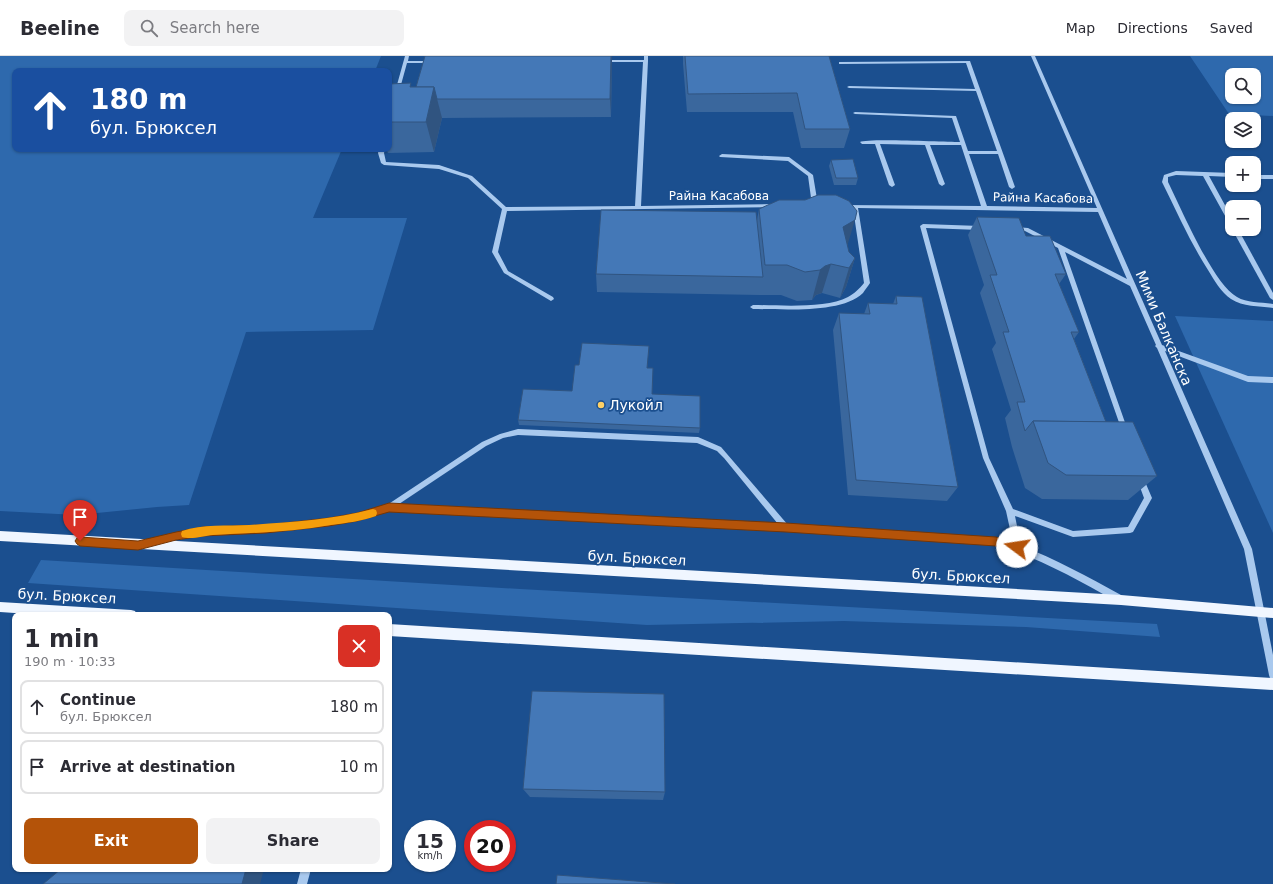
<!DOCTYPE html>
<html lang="en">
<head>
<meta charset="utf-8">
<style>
  body { margin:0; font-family:"DejaVu Sans",sans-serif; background:#f2f2f3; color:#2b2b33; height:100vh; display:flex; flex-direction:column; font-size:15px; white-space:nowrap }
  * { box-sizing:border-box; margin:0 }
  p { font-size:13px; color:#7c7c81 }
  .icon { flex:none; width:22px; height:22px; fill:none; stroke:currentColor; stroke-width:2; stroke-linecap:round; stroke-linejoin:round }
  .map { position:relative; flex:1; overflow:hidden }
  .details { position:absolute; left:12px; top:556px; width:380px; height:260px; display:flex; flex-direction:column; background:#fff; border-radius:8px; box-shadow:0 1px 3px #0004 }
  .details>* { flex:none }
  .hud { position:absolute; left:12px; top:12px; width:380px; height:84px; border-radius:8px; box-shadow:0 1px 3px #0004; background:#1a4fa0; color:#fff; overflow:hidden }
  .controls { position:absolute; left:1225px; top:12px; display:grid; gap:8px }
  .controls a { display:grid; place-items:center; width:36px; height:36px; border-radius:8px; background:#fff; box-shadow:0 1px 3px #0004; font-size:20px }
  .speed { position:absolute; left:404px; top:764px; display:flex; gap:8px; font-size:20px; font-weight:700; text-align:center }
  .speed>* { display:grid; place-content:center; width:52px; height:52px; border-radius:50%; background:#fff; box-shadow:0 1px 3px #0004; line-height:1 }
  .speed small { font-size:10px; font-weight:400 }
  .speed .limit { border:6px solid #d22; background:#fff; color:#111 }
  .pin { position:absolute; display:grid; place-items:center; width:34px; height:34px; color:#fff; margin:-41px -17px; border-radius:50% 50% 50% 0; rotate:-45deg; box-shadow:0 0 4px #0007 }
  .pin .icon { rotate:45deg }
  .me { position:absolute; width:44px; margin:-22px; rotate:284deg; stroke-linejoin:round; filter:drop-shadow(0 0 3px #0008) }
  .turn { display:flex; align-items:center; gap:14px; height:84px; padding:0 12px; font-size:18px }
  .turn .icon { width:52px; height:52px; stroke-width:2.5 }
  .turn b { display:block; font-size:28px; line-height:34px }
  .round { display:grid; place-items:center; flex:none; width:42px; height:42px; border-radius:8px; background:#f2f2f3 }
  .overview { display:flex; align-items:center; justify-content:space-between; height:68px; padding:0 12px }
  h1 { font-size:24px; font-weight:800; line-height:30px }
  .primary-button { display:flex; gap:8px; margin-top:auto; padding:8px 12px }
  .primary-button a { flex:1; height:46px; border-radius:8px; background:#b45309; color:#fff; font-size:16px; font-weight:800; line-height:46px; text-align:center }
  .primary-button a+a { background:#f2f2f3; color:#2b2b33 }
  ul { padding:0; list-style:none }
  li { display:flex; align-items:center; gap:12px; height:54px; margin:0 8px 6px; padding:0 4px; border:2px solid #e1e1e2; border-radius:8px }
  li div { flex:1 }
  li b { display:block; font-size:15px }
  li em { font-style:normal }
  header { display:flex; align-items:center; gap:24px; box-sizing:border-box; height:56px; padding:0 20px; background:#fff; border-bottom:1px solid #e1e1e2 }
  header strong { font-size:19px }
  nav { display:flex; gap:22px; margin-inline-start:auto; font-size:14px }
  .search { width:280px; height:36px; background:#f2f2f3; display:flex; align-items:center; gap:10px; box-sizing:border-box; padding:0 14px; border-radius:8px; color:#7c7c81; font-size:15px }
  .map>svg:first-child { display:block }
  .green { fill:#2e69ad; fill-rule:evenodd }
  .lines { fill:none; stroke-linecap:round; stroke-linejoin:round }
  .minor { fill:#a9c9ee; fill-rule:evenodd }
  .major { fill:#f0f6ff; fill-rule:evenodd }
  .wall { fill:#3a679d }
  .shaded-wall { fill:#305480 }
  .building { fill:#4478b7; stroke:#305480 }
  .route { fill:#b45309; stroke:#753606 }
  .slow { fill:#f59e0b }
  .poi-dot { fill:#ffd166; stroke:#1b4f8f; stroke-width:1.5 }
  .labels { text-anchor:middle; stroke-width:3.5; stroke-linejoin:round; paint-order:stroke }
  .far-street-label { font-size:12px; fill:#fff; stroke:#1b4f8f }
  .street-label { font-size:14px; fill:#fff; stroke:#1b4f8f }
  .poi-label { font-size:14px; fill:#fff; stroke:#1b4f8f; text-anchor:start }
</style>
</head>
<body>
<header>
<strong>Beeline</strong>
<div class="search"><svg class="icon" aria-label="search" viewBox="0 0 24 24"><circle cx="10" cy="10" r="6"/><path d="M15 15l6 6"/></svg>Search here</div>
<nav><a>Map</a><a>Directions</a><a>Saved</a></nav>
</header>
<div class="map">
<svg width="1273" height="828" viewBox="0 0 1273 828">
  <rect width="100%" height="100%" fill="#1b4f8f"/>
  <g class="green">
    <path d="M0,0H381L375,15H15V93H342L313,162H407L373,274L246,276L189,449L157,451L77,459L0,455Z"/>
    <path d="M1190,0H1273V60L1229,58ZM1232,19H1254V41H1232Z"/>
    <path d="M1175,260L1273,265V477Z"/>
    <path d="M41,504L520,533L1157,568L1160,581L1026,571L844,565L647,569L28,527Z"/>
  </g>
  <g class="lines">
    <g class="minor">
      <path d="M405,0H409L408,5H432L434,6L432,7H407L399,36L397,37L395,36Z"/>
      <path d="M644,0H648V5L641,150L773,148L776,150L775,151L507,155L498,196L508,215L553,241L554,243L551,245L504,217L492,196L502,153L468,122L439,113L384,109L381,107L378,97L379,93H385L384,97L386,106L439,109L472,120L506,151L635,150L643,6H604L602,5L604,4H644Z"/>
      <path d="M1031,0H1035L1162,289L1248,320L1273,321V327L1248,326L1165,295L1252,493L1273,599V623L1270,622L1269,619L1244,493L1157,292L1155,290L1156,289L1130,230L1065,196L1128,375L1127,377H1123L1122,375L1058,192L1025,175H1015L1012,173L1015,171L1028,172L1127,223L1098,156L858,152L870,227C868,230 865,234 863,237C842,258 781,253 753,253L750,251L753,249C779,249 825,253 848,241C855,237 859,233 864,227L853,152L841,151V149L981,150L961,89H930L945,128L942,130L939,128L925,89L880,88L895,129L892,131L889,129L875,88H862L860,86C867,82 945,86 960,86L952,62L855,58L853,57L855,56L956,60L968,95H997L976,35L849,32L847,31L849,30L975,33L966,7L841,8H839V6L970,5L1015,131L1012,133L1009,131L998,98H969L987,150L1097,152Z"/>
      <path d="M722,98L789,101L813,119L818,149L815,151L812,149L808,120L788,105L720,101L719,100Z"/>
      <path d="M1176,115L1232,117V121L1209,120L1232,162V169L1229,167L1203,120L1176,119L1168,121V126C1181,152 1213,228 1237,241C1247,247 1261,246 1273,248V252C1260,250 1243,251 1231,243C1221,236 1214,224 1208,214C1190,186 1177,156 1162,126L1164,119Z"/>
      <rect x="1254" y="119" width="19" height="4"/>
      <path d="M923,168L980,170L983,172L980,174L926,172L989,402L1013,453L1073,475L1128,471L1144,442L1137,423L1139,421L1141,420L1143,421L1152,442L1133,476L1130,477L1073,481L1015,460L1021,490C1056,503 1088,521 1121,539L1122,542L1121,545L1118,546L1115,545C1077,523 1039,502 996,489L786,475L389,454L357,464L329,469L266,476L203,479L152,489L149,488L148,486L149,484L152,483L203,473L266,470L329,463L357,458L387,449L482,386L500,378L518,373L698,381L721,391L788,469L996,483L1013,487L1006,455L983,402L920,170ZM518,379L697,387L717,395L724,402L778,468L399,448L486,390L503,382Z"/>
      <path d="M1232,173H1238L1273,237V244L1270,242Z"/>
      <path d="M301,813H311L307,828H297Z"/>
    </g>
    <g class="major">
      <path d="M0,475L1121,539L1273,552V562L1121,549L0,485Z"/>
      <path d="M0,546L131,554L135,555L137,559H44L0,556Z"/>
      <path d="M389,568L1273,622V634L389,580Z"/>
    </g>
  </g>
  <g class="wall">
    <path d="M425,0H612L611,61L442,62L434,96L388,97L386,93H389V30L416,31Z"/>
    <path d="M683,0H829L850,73L844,92H801L793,56H687L683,8Z"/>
    <path d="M831,104L858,122L856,129H834L829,110Z"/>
    <path d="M759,153L847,190L849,196L855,202L846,231L840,242L822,237L816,239L812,244L797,245L781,239H759L597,236L596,218L757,164Z"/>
    <path d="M977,161L1026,180L1066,218L1059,228L1079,276L1074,283L1106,366L1157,420L1128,444L1042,443L1025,432L1012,391L1005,362L1011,354L992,293L996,287L980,237L984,229L968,179Z"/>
    <path d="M896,240L958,431L947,445L848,439L833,274L839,257L864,258L868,247L893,248Z"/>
    <path d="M648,312L652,338L700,372L699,377L519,369L518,364L572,335Z"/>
    <path d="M523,733L665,736L663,744L530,741Z"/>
  </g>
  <g class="shaded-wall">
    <path d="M611,0H612V8L611,61L610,43Z"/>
    <path d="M434,31L442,62L434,96L426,66Z"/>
    <path d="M855,164L846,194L843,171Z"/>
    <path d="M855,202L846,231L840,242L849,212Z"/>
    <path d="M831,208L822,237L816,239L812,244L820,214L825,210Z"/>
    <path d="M246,813H264L260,828H242Z"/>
  </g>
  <g class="building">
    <path d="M425,0H611L610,43H437L434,31H416Z"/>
    <path d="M685,0H829L850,73H805L797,37L688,38Z"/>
    <path d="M411,27L410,31H434L426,66H389V28Z"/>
    <path d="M853,103L858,122H836L831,104Z"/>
    <path d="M818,139H836L849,145L857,155L855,164L843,171L849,196L855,202L849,212L831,208L825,210L820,214L805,216L787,209H765L759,153L779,144H805Z"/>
    <path d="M601,154L756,156L763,221L596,218Z"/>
    <path d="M977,161L1019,162L1026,180H1050L1066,218H1055L1079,276H1071L1106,366L1033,365L1025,375L1017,346H1025L1003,276H1009L990,219H997Z"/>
    <path d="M896,240L922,241L958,431L856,424L839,257L870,258L868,247L897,248Z"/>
    <path d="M582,287L649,290L647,312H653L652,338L700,340V372L518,364L523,333L572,335L575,309H579Z"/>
    <path d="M1033,365L1133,366L1157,420L1066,419L1048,407Z"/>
    <path d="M532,635L664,638L665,736L523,733Z"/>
    <path d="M61,813H246L242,828H43Z"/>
    <path d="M557,819L675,828H556Z"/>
  </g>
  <path class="route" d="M389,447L786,467L996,481L1021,488L1022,491L1021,494L1017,495L996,490L786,476L389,456L357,465L329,470L266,477L203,480L176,484L138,494L80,490L77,488L75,485L77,482L80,481L138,485L176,476L203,471L266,469L329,462L357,457Z"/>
  <path class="slow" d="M373,453L376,454L377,457L376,460C362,465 347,467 331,469C292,476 252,477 213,479C204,480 191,484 182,481L181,478L182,475C202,468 228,470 249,469C291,466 332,464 373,453Z"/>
  <circle class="poi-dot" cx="601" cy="349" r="4"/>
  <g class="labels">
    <g class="far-street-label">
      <text x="719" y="144">Райна Касабова</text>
      <text transform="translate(1043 142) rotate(1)" y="4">Райна Касабова</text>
    </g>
    <g class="street-label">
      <text transform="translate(1164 272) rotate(67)" y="5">Мими Балканска</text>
      <text transform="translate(637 502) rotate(3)" y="5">бул. Брюксел</text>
      <text transform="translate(961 520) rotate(3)" y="5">бул. Брюксел</text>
      <text transform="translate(67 540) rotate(3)" y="5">бул. Брюксел</text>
    </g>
    <g class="poi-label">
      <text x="609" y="354">Лукойл</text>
    </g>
  </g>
</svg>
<div class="controls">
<a><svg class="icon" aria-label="search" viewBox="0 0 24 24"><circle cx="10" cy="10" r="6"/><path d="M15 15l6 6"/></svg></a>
<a><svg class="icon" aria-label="layers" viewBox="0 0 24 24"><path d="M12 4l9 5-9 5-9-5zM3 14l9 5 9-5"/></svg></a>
<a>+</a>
<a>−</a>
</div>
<div class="speed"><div>15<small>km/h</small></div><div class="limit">20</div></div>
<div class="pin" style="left:80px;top:485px;background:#d93025"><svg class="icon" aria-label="arrive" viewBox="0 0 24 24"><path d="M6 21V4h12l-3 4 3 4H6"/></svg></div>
<svg class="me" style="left:1017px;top:491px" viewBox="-20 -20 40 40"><circle r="19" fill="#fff"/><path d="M0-13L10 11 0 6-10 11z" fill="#b45309"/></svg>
<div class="hud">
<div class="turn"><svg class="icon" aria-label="ahead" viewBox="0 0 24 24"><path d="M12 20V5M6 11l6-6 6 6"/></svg><div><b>180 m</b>бул. Брюксел</div></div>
</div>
<section class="details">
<div class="overview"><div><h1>1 min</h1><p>190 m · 10:33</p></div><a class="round" style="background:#d93025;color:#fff"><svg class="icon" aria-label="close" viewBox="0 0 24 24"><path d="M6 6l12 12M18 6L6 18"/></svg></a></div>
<ul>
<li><svg class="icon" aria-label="ahead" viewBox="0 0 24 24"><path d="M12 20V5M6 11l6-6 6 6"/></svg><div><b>Continue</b><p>бул. Брюксел</p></div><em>180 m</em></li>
<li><svg class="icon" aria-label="arrive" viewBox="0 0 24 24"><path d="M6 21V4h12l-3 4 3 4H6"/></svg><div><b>Arrive at destination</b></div><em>10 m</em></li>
</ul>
<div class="primary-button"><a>Exit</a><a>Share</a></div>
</section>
</div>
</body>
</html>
